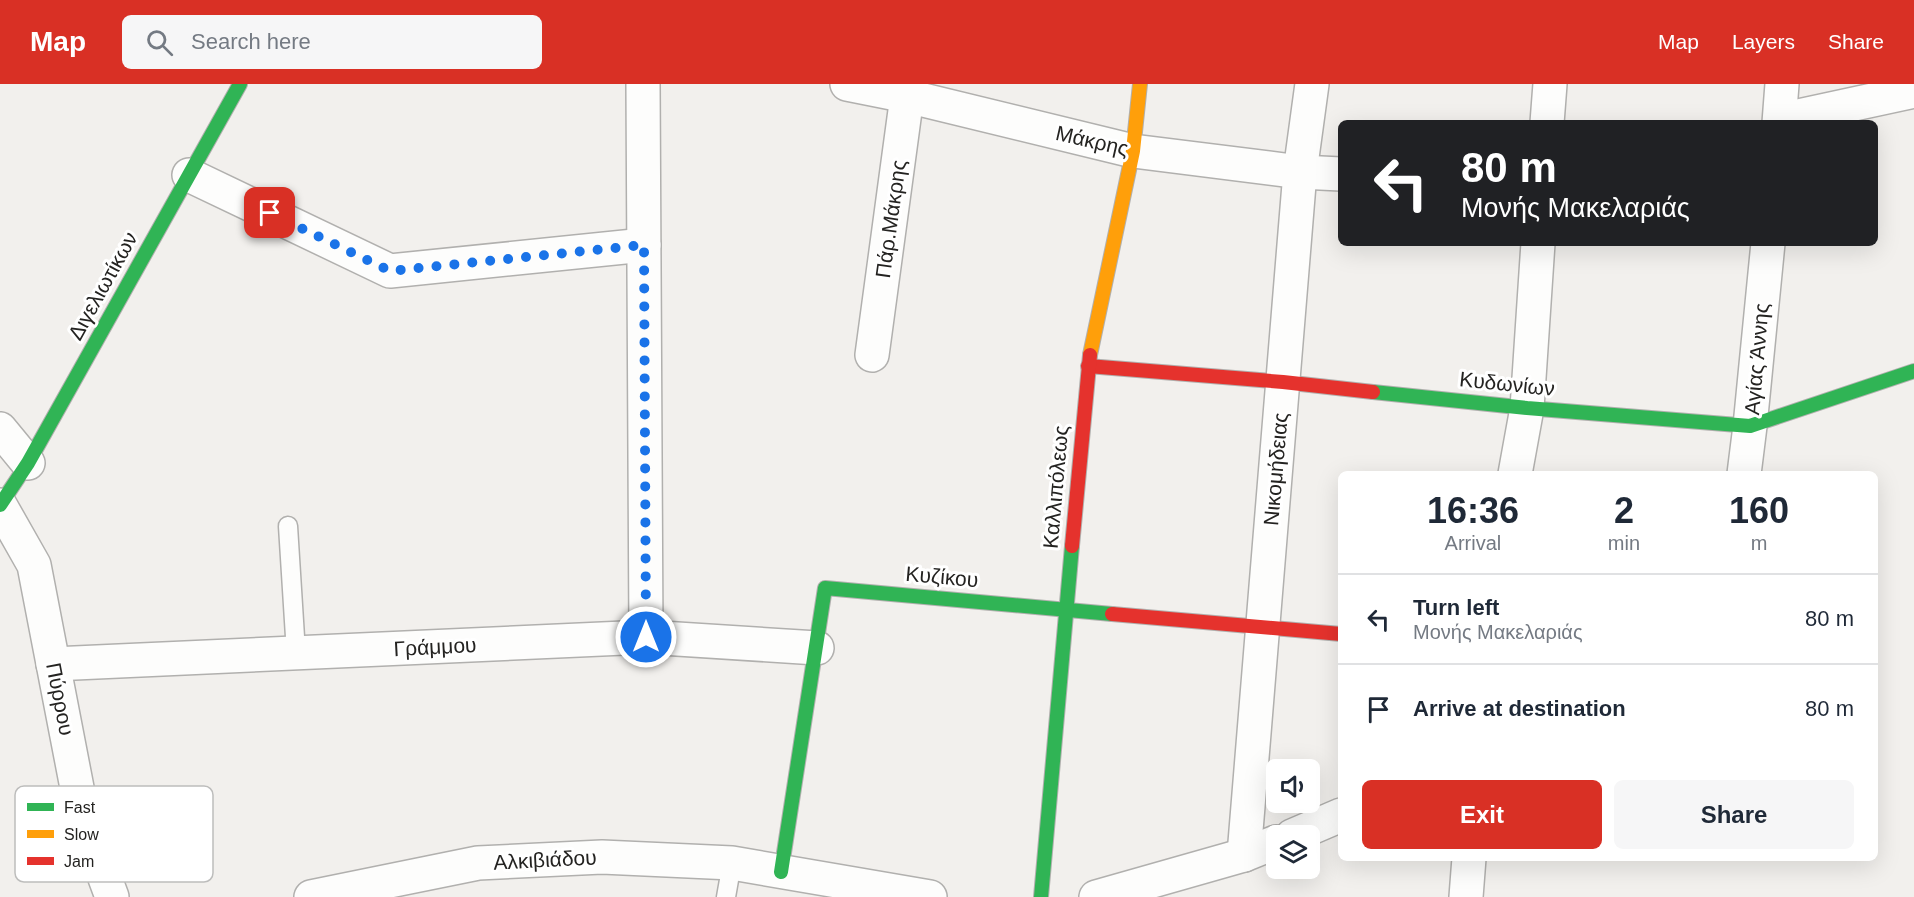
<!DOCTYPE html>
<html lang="en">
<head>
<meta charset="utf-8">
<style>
  body { margin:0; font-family:Arial,sans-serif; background:#f6f6f7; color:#1f2937; height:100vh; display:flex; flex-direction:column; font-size:22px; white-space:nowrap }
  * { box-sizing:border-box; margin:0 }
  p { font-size:20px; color:#747a83 }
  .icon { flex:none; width:33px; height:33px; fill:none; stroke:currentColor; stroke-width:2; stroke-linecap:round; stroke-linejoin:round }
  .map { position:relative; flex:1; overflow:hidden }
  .panel { position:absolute; left:1338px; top:387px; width:540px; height:390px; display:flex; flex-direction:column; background:#fff; border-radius:9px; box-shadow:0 6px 24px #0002 }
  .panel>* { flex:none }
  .banner { position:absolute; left:1338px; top:36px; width:540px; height:126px; border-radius:9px; box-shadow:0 6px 24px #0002; background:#202124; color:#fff; overflow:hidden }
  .buttons { position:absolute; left:1266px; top:675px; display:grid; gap:12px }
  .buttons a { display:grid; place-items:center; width:54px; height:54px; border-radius:9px; background:#fff; box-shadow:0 6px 24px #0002; font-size:30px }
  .pin { position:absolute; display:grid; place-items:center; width:51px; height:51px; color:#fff; margin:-26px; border-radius:12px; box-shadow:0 3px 9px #0006 }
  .me { position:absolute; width:66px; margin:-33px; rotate:0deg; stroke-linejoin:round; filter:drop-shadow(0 0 4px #0008) }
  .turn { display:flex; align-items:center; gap:21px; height:126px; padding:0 24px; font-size:27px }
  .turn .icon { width:78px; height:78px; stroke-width:2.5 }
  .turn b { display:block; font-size:42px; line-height:51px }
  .eta { display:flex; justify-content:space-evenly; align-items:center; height:102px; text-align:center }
  .eta b { font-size:36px; font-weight:800; line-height:42px }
  .primary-button { display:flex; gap:12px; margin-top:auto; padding:12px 24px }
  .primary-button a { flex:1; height:69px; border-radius:9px; background:#d93025; color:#fff; font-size:24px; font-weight:800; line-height:69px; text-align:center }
  .primary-button a+a { background:#f6f6f7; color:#1f2937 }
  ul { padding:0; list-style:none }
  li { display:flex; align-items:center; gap:18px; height:90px; padding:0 24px; border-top:2px solid #e0e1e3 }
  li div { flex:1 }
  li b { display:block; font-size:22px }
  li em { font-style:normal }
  header { display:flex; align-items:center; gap:36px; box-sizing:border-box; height:84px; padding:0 30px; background:#d93025; color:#fff }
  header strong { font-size:28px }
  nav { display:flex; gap:33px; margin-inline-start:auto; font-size:21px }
  .search { width:420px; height:54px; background:#f6f6f7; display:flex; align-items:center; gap:15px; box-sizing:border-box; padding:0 21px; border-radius:9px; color:#747a83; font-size:22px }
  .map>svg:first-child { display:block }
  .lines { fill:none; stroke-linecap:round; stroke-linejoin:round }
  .lane-casing { stroke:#b1b0ae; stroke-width:21 }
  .street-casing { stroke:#b1b0ae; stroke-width:36 }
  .fast-casing { stroke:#b1b0ae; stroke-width:16 }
  .slow-casing { stroke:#b1b0ae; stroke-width:16 }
  .jam-casing { stroke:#b1b0ae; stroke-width:16 }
  .lane { stroke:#fdfdfc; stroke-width:18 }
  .street { stroke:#fdfdfc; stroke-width:33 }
  .fast { stroke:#30b455; stroke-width:14 }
  .slow { stroke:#ff9f0a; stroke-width:14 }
  .jam { stroke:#e5322d; stroke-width:14 }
  .route { stroke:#1a73e8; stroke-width:10; stroke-dasharray:0 18 }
  .labels { text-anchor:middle; stroke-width:6; stroke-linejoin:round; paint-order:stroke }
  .street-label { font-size:21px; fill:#242321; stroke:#fff }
  .key { fill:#fff; stroke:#bdbdbc; stroke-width:1.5 }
  .key-label { font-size:16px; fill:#242321 }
</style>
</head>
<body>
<header>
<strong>Map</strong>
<div class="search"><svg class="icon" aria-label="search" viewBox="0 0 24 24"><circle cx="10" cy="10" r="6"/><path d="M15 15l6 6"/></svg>Search here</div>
<nav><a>Map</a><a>Layers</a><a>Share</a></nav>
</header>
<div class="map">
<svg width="1914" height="813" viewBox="0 0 1914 813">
  <rect width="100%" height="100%" fill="#f2f0ed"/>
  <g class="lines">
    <defs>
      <g id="lane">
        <path d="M288,442L296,569"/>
        <path d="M726,813L732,779"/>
      </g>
      <g id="street">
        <path d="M643,0L646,553"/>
        <path d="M847,0L907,12L1133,67L1300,88L1341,90"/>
        <path d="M1780,36L1914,7"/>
        <path d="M1547,39L1550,0"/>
        <path d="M1779,39L1782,0"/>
        <path d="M189,91L390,187L644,161"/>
        <path d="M872,271L907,12L905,0"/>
        <path d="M0,345L28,379"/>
        <path d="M1515,390L1527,324L1538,159"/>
        <path d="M1744,390L1750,342L1768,159"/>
        <path d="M0,421L34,481L78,709L88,748L112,813"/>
        <path d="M53,580L646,553L817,564"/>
        <path d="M1292,752L1341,731"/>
        <path d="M1244,771L1300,88L1312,0"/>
        <path d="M311,813L478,779L602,773L732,779L930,813"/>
        <path d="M1096,813L1244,771L1276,758"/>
        <path d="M1466,813L1469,774"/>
      </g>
      <g id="fast">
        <path d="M1373,308L1527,324L1750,342L1914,287"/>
        <path d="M0,421L28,379L240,0"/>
        <path d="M781,788L825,504L1112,530"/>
        <path d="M1041,813L1072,462"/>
      </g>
      <path id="slow" d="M1090,271L1133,67L1140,0"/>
      <g id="jam">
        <path d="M1088,282L1283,298L1373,308"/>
        <path d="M1072,462L1090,271"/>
        <path d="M1112,530L1341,550"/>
      </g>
    </defs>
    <use href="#lane" class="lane-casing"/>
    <use href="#street" class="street-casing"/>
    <use href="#fast" class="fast-casing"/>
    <use href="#slow" class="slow-casing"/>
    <use href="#jam" class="jam-casing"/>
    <use href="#lane" class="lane"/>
    <use href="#street" class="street"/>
    <use href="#fast" class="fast"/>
    <use href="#slow" class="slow"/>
    <use href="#jam" class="jam"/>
  </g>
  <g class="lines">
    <path class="route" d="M270,129L390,187L644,161L646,553"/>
  </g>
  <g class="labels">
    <g class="street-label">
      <text transform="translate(1092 57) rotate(13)" y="7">Μάκρης</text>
      <text transform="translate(891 135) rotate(-82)" y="7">Πάρ.Μάκρης</text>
      <text transform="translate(103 202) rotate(-61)" y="7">Διγελιωτίκων</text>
      <text transform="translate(1757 275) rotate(-85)" y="7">Αγίας Άννης</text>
      <text transform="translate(1507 300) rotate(6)" y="7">Κυδωνίων</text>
      <text transform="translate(1276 385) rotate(-85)" y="7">Νικομήδειας</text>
      <text transform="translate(1056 403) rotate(-85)" y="7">Καλλιπόλεως</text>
      <text transform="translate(942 493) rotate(5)" y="7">Κυζίκου</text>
      <text transform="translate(435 563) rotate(-3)" y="7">Γράμμου</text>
      <text transform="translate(60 615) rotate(79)" y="7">Πύρρου</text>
      <text transform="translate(545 776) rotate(-3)" y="7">Αλκιβιάδου</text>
    </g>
  </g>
  <rect x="15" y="702" width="198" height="96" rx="9" class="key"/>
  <rect x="27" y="719" width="27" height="8" fill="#30b455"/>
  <rect x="27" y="746" width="27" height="8" fill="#ff9f0a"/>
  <rect x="27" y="773" width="27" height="8" fill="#e5322d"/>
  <g class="key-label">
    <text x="64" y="729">Fast</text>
    <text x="64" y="756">Slow</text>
    <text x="64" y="783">Jam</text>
  </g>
</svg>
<div class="buttons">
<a><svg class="icon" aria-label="sound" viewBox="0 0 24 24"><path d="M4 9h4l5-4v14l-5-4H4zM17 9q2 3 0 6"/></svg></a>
<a><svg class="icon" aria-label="layers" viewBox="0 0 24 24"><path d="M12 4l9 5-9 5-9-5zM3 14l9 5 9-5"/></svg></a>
</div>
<div class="pin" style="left:270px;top:129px;background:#d93025"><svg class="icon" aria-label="arrive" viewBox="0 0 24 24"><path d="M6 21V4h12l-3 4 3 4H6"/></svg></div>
<svg class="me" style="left:646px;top:553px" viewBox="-20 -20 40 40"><circle r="17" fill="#1a73e8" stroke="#fff" stroke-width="3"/><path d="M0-11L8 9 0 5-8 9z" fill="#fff"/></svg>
<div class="banner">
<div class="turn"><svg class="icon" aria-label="left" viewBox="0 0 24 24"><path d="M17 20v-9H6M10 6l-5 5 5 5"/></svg><div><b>80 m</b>Μονής Μακελαριάς</div></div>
</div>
<section class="panel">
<div class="eta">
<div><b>16:36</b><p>Arrival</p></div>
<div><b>2</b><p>min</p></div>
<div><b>160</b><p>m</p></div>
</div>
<ul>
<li><svg class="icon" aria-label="left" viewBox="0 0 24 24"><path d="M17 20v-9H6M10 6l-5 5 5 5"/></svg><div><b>Turn left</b><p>Μονής Μακελαριάς</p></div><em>80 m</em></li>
<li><svg class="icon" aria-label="arrive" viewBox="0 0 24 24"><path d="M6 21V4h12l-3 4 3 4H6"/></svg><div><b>Arrive at destination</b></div><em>80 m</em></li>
</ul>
<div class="primary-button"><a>Exit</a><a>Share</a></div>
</section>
</div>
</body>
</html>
